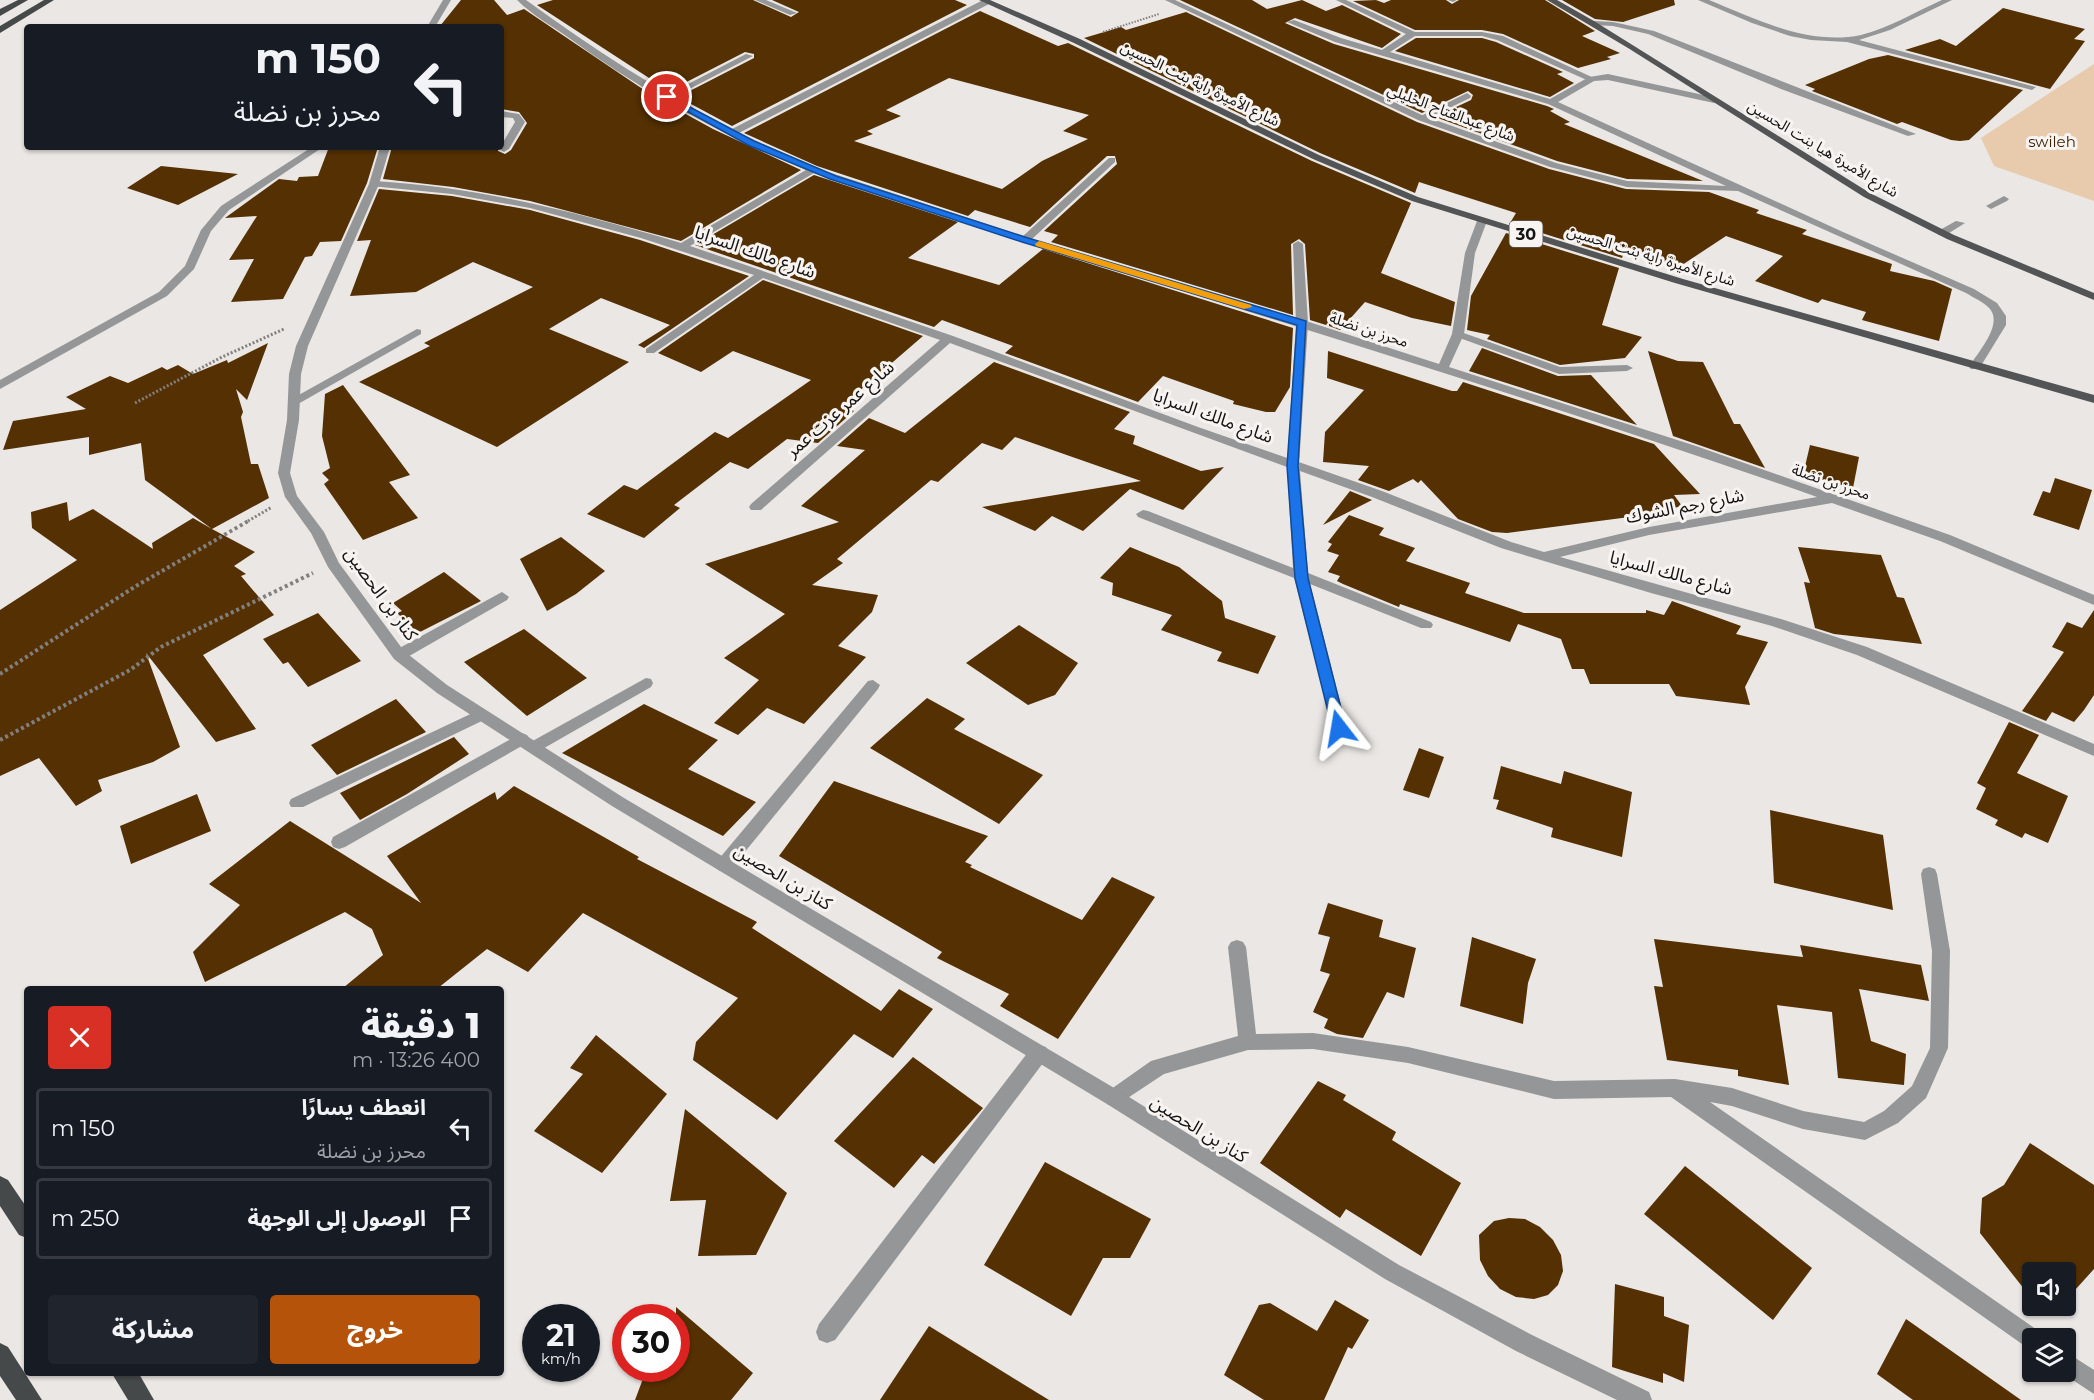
<!DOCTYPE html>
<html lang="ar">
<head>
<meta charset="utf-8">
<style>
  body { margin:0; font-family:Montserrat,"Noto Sans Arabic",sans-serif; background:#20242c; color:#f1f3f6; direction:rtl; height:100vh; display:flex; flex-direction:column; font-size:22px; white-space:nowrap }
  * { box-sizing:border-box; margin:0 }
  p { font-size:20px; color:#9ea1a6 }
  .icon { flex:none; width:33px; height:33px; fill:none; stroke:currentColor; stroke-width:2; stroke-linecap:round; stroke-linejoin:round }
  .map { position:relative; flex:1; overflow:hidden; direction:ltr }
  .side { position:absolute; left:24px; top:986px; width:480px; height:390px; display:flex; flex-direction:column; background:#171b24; border-radius:6px; box-shadow:0 2px 4px #0004; direction:rtl }
  .side>* { flex:none }
  .guide { position:absolute; left:24px; top:24px; width:480px; height:126px; border-radius:6px; box-shadow:0 2px 4px #0004; direction:rtl; background:#171b24; color:#f1f3f6; overflow:hidden }
  .fabs { position:absolute; left:2022px; top:1262px; display:grid; gap:12px }
  .fabs a { display:grid; place-items:center; width:54px; height:54px; border-radius:6px; background:#171b24; box-shadow:0 2px 4px #0004; font-size:30px }
  .speed { position:absolute; left:522px; top:1304px; display:flex; gap:12px; font-size:30px; font-weight:700; text-align:center }
  .speed>* { display:grid; place-content:center; width:78px; height:78px; border-radius:50%; background:#171b24; box-shadow:0 2px 4px #0004; line-height:1 }
  .speed small { font-size:15px; font-weight:400 }
  .speed .limit { border:9px solid #d22; background:#fff; color:#111 }
  .pin { position:absolute; display:grid; place-items:center; width:51px; height:51px; color:#fff; margin:-26px; border:3px solid #fff; border-radius:50%; box-shadow:0 2px 6px #0007 }
  .me { position:absolute; width:66px; margin:-33px; rotate:346deg; stroke-linejoin:round; filter:drop-shadow(0 0 4px #0008) }
  .turn { display:flex; align-items:center; gap:21px; height:126px; padding:0 24px; font-size:27px }
  .turn .icon { width:78px; height:78px; stroke-width:2.5 }
  .turn b { display:block; font-size:42px; line-height:51px }
  .round { display:grid; place-items:center; flex:none; width:63px; height:63px; border-radius:6px; background:#20242c }
  .overview { display:flex; align-items:center; justify-content:space-between; height:102px; padding:0 24px }
  h1 { font-size:36px; font-weight:800; line-height:45px }
  .button { display:flex; gap:12px; margin-top:auto; padding:12px 24px }
  .button a { flex:1; height:69px; border-radius:6px; background:#b45309; color:#fff; font-size:24px; font-weight:800; line-height:69px; text-align:center }
  .button a+a { background:#20242c; color:#f1f3f6 }
  ul { padding:0; list-style:none }
  li { display:flex; align-items:center; gap:18px; height:81px; margin:0 12px 9px; padding:0 12px; border:3px solid #363941; border-radius:6px }
  li div { flex:1 }
  li b { display:block; font-size:22px }
  li em { font-style:normal }
  .map>svg:first-child { display:block }
  .green { fill:#e8caad }
  .building { fill:#543002; fill-rule:evenodd }
  .lines { fill:none; stroke-linecap:round; stroke-linejoin:round }
  .path-far2 { stroke:#82807e; stroke-width:2; stroke-dasharray:1.5 1.5; stroke-linecap:butt }
  .path-far1 { stroke:#82807e; stroke-width:3; stroke-dasharray:2 2; stroke-linecap:butt }
  .path { stroke:#82807e; stroke-width:4; stroke-dasharray:3 3; stroke-linecap:butt }
  .service { fill:#959697; fill-rule:evenodd }
  .minor { fill:#959697; fill-rule:evenodd }
  .tertiary { fill:#959697; fill-rule:evenodd }
  .primary { fill:#525456; fill-rule:evenodd }
  .trunk { fill:#46494a; fill-rule:evenodd }
  .route { fill:#1a73e8; stroke:#114b97; stroke-width:1.5 }
  .slow { fill:#f59e0b }
  .labels { text-anchor:middle; stroke-width:6; stroke-linejoin:round; paint-order:stroke }
  .far-street-label { font-size:15px; fill:#161514; stroke:#f7f4f1 }
  .far-park-label { font-size:15px; fill:#3e2100; stroke:#f7f4f1 }
  .shield { fill:#f7f4f1; stroke:#5a5856; stroke-width:1.5 }
  .shield-label { font-size:16px; font-weight:bold; fill:#161514 }
  .street-label { font-size:18px; fill:#161514; stroke:#f7f4f1 }
</style>
</head>
<body>
<div class="map">
<svg width="2094" height="1400" viewBox="0 0 2094 1400">
  <rect width="100%" height="100%" fill="#eae7e4"/>
  <path class="green" d="M2094,64V201L1994,166L1981,138Z"/>
  <g class="building">
    <path d="M461,0H494L507,15L524,9L653,96L713,129L801,170L681,241L530,201L453,187L383,179L392,147H498V151L505,154L511,150L527,123L519,112L501,109V27L440,26Z"/>
    <path d="M553,0H753L791,17L799,12L772,0H955L967,5L732,126L678,97L754,58V54L745,52L669,91L537,5Z"/>
    <path d="M1180,0H1252L1267,9L1302,0L1326,11L1342,5L1401,34L1382,48L1295,18L1285,23L1334,44L1547,106L1554,109L1550,111L1570,122L1564,124L1703,181L1627,179L1557,161L1435,117L1471,100L1473,95L1468,91L1422,113Z"/>
    <path d="M1376,0L1384,3L1391,0H1446L1452,4L1459,0H1545L1595,31L1582,36L1620,53L1607,57L1611,59L1578,68L1503,34L1482,30H1415L1353,1Z"/>
    <path d="M1562,0H1674L1675,5L1623,22L1595,19Z"/>
    <path d="M2003,8L2085,29L2074,39L2085,41L2050,89L1905,50L1940,39L1956,46Z"/>
    <path d="M980,11L1058,46L1068,43L1312,161L1411,203L1381,273L1455,302L1451,326L1412,318L1365,302L1340,330L1329,326V321L1326,325L1310,320L1305,244L1299,239L1291,244L1293,315L1051,242L1058,235L1044,231L1117,164L1115,156H1107L1030,227L975,210L968,216L817,166L744,133ZM949,78L1089,115L1063,131L1088,139L1042,161L1002,189L854,141L873,134L867,131L901,116L886,110Z"/>
    <path d="M1186,12L1417,122L1549,169L1626,189L1709,192L1759,210L1756,213L1807,230L1802,234L1892,264L1890,271L1934,281L1952,289L1939,341L1862,320L1866,312L1822,299L1818,303L1755,281L1783,256L1726,236L1676,269L1625,249L1622,258L1510,223L1516,213L1419,182L1415,193L1320,153L1084,38L1121,27L1126,30Z"/>
    <path d="M1416,38H1482L1496,42L1563,72L1557,74L1574,83L1550,97L1395,51Z"/>
    <path d="M1888,55L2023,90L1969,140L1960,141L1951,140L1902,122L1897,124L1812,91L1815,89L1805,85L1869,59Z"/>
    <path d="M329,147H378L367,183L341,241L320,242L312,256L305,257L283,299L231,302L254,259L229,260L257,216L225,218L279,179L297,181L299,177L318,176Z"/>
    <path d="M161,166L238,174L178,205L127,188Z"/>
    <path d="M814,175L958,222L908,258L999,285L1043,249L1293,328L1290,387L1275,412H1266L1233,404L1234,401L1163,376L1138,402L1005,353L1013,346L942,320L934,327L695,245Z"/>
    <path d="M379,189L452,196L530,210L640,240L749,276L644,348L638,345L670,325L601,298L549,329L629,362L497,447L359,382L430,346L424,343L533,287L473,262L416,292L350,296L371,240L357,241Z"/>
    <path d="M1506,233L1619,268L1602,325L1642,337L1625,358L1560,365L1487,339L1490,335L1467,330L1471,296Z"/>
    <path d="M763,280L923,336L842,406L854,411L818,443L787,439L748,469L730,462L674,505L680,508L644,538L587,514L624,485L637,490L715,432L728,438L811,380L733,351L701,372L658,353Z"/>
    <path d="M268,343L247,400L236,389L243,412L241,417L251,464H258L269,498L212,529L255,552L234,566L246,574L241,576L274,615L203,655L256,729L216,742L146,653L180,747L153,762L98,780L102,791L76,806L39,758L0,776V610L77,560L32,528L31,512L67,502L69,521L93,509L153,549L152,543L193,518L212,529L145,480L141,443L89,455V437L3,450L13,421L86,409L66,397L110,376L128,383L162,367L167,370L178,365L193,374L227,360L228,363Z"/>
    <path d="M1482,348L1558,376L1591,375L1637,425L1469,371Z"/>
    <path d="M1328,351L1452,391H1457L1463,382L1654,444L1700,494L1674,495L1682,506L1645,515L1507,533L1492,532L1458,519L1421,480L1418,483L1413,479L1389,491L1358,480L1369,466L1323,462L1325,432L1364,390L1327,378Z"/>
    <path d="M1648,351L1678,361L1703,362L1734,424H1740L1765,468L1673,436Z"/>
    <path d="M994,362L1130,412L1114,429L1135,436L1133,444L1201,471L1224,467L1183,510L1130,489L1083,531L1052,516L1035,531L982,507L1141,481L1015,437L1002,450L982,443L938,482L931,480L837,559L843,563L812,585L878,595L872,612L838,646L866,657L804,724L767,708L738,735L714,723L759,680L724,658L785,614L705,564L839,522L801,506L865,450L837,446L869,418L905,433Z"/>
    <path d="M343,385L410,475L389,482L418,518L363,540L324,484L329,480L322,473L330,468L322,436L325,394Z"/>
    <path d="M1810,445L1859,457L1853,488L1803,475Z"/>
    <path d="M2055,478L2092,490L2079,530L2033,515L2043,491L2050,493Z"/>
    <path d="M1350,491L1372,500L1323,525Z"/>
    <path d="M1349,515L1384,528L1379,535L1415,548L1406,561L1470,583L1465,593L1524,613H1646V610L1664,615L1672,601L1741,626L1736,634L1768,642L1745,687L1750,705L1676,696L1669,684H1590L1584,669H1572L1561,639L1518,624L1510,642L1400,604L1399,607L1343,584L1337,581L1340,576L1328,572L1339,555L1327,551L1332,544L1328,542Z"/>
    <path d="M561,537L605,571L576,594L547,611L520,559Z"/>
    <path d="M1130,547L1179,567L1222,601L1225,618L1276,636L1258,674L1217,661L1222,652L1161,630L1172,615L1112,595L1113,583L1100,578Z"/>
    <path d="M1798,547L1881,555L1897,597L1904,598L1922,644L1834,634L1815,628L1804,582L1810,583Z"/>
    <path d="M444,572L481,601L418,633L397,613L402,611L393,603Z"/>
    <path d="M2094,610V695L2084,710L2074,722L2052,712L2046,721L2022,711L2064,652L2052,647L2067,622L2082,628Z"/>
    <path d="M318,613L361,661L308,687L288,662L283,664L263,639Z"/>
    <path d="M1019,625L1078,663L1055,695L1028,705L966,663Z"/>
    <path d="M524,629L587,678L527,716L464,662Z"/>
    <path d="M927,698L965,719L954,729L1043,775L999,824L870,748Z"/>
    <path d="M396,699L426,732L337,775L311,745Z"/>
    <path d="M644,704L718,740L688,769L756,802L723,836L562,753Z"/>
    <path d="M2009,722L2039,735L2017,773L2068,796L2048,843L2025,833L2022,838L1995,825L1998,820L1976,809L1986,788L1977,783Z"/>
    <path d="M454,737L469,754L407,794L360,820L340,793Z"/>
    <path d="M1419,748L1444,757L1429,798L1403,790Z"/>
    <path d="M1501,766L1561,784L1564,771L1632,792L1622,857L1551,837L1553,828L1496,809L1499,800L1493,799Z"/>
    <path d="M834,781L988,836L965,862L972,865L970,867L1082,920L1112,877L1155,897L1058,1039L1000,1006L1009,994L937,958L942,952L779,856Z"/>
    <path d="M514,786L639,857L637,859L757,922L752,928L881,1011L899,989L933,1009L893,1058L854,1034L777,1120L693,1060L696,1042L738,998L583,913L528,972L487,949L438,988H343L383,955L372,929L345,912L205,982L193,952L240,905L209,884L290,821L421,903L387,856L495,792L497,800Z"/>
    <path d="M197,794L211,831L131,864L120,826Z"/>
    <path d="M1770,810L1883,835L1893,910L1774,883Z"/>
    <path d="M1328,903L1383,920L1379,937L1416,948L1404,998L1387,992L1363,1038L1337,1034L1324,1028L1328,1019L1313,1012L1330,974L1320,971L1330,937L1318,934Z"/>
    <path d="M1472,937L1536,959L1528,983L1523,1024L1460,1006Z"/>
    <path d="M1654,939L1803,957L1800,945L1921,965L1929,1001L1859,989L1871,1041L1906,1054L1904,1085L1838,1078L1832,1012L1777,1005L1789,1085L1738,1076V1070L1667,1060L1654,986L1663,987Z"/>
    <path d="M596,1035L667,1094L602,1173L534,1131L583,1074L570,1068Z"/>
    <path d="M913,1057L983,1108L934,1164L922,1155L894,1188L834,1141Z"/>
    <path d="M1318,1081L1346,1095L1343,1100L1396,1132L1392,1140L1461,1183L1421,1256L1346,1209L1340,1218L1260,1163Z"/>
    <path d="M685,1109L787,1193L756,1255L698,1256L706,1200L670,1201Z"/>
    <path d="M2030,1143L2094,1185V1269L2066,1300V1272H2032V1299L1980,1233L1982,1198L2004,1185Z"/>
    <path d="M1045,1162L1151,1219L1130,1258H1103L1071,1316L984,1265Z"/>
    <path d="M1685,1166L1812,1268L1773,1320L1644,1214Z"/>
    <path d="M1509,1218L1525,1219L1540,1227L1553,1240L1561,1255L1563,1271L1558,1285L1548,1295L1534,1299L1516,1297L1500,1289L1488,1276L1480,1260L1479,1235L1494,1221Z"/>
    <path d="M1615,1284L1664,1297V1316L1689,1325L1684,1382L1663,1373V1383L1612,1367Z"/>
    <path d="M1335,1300L1369,1320L1352,1349L1348,1347L1324,1400H1264L1224,1375L1259,1305L1270,1303L1317,1331Z"/>
    <path d="M676,1307L753,1373L731,1400H635L647,1368H676Z"/>
    <path d="M1906,1319L2021,1400H1913L1877,1374Z"/>
    <path d="M929,1326L1049,1400H880Z"/>
  </g>
  <g class="lines">
    <path class="path-far2" d="M1103,32L1159,14"/>
    <g class="path-far1">
      <path d="M135,403L222,357L284,329"/>
      <path d="M248,521L272,507"/>
    </g>
    <g class="path">
      <path d="M0,674L136,586L250,520"/>
      <path d="M0,740L130,670L161,647L313,573"/>
    </g>
    <g class="service">
      <path d="M1412,32H1482L1503,36L1596,79L1589,81L1497,40L1482,36H1409L1408,34Z"/>
      <path d="M746,54L753,56L670,99L663,97Z"/>
      <path d="M1467,93L1471,96L1470,98L1424,120L1417,118Z"/>
      <path d="M2004,196L2009,199L2007,201L1991,209L1986,206Z"/>
      <path d="M1956,221L1965,223L1946,235H1938V231Z"/>
      <path d="M1298,241L1303,244L1308,323L1299,466L1293,470L1287,466L1296,323L1293,244Z"/>
      <path d="M417,329L421,330V334L298,404H290L288,401Z"/>
      <path d="M1458,331L1560,367L1627,365L1633,368L1627,371L1559,374L1454,336L1452,334Z"/>
      <path d="M502,592L509,597L507,600L404,659L399,660L392,655L394,651Z"/>
      <path d="M481,709L486,711L489,715L486,719L303,807H291L289,803L291,799Z"/>
      <path d="M522,733L527,735L530,739L527,743L345,847L339,849L333,847L331,842L333,837Z"/>
    </g>
    <g class="minor">
      <path d="M517,0H526C592,48 660,92 732,129L983,0H989V4L739,133L816,168L1023,236L1109,158H1115V162L1032,239L1306,321L1439,364L1452,334L1465,253L1477,221L1486,219L1487,221L1475,253L1464,334L1449,367L1696,446L1950,535L2094,595V605L1940,541L1832,503L1649,535L1560,557L1781,619L1867,647L2094,744V756L1857,655L1772,626L1651,593L1501,548L1372,497L1300,471L1308,573L1431,622L1433,625L1431,628H1421L1310,584L1347,728L1339,734L1334,732L1294,578L1138,517L1136,514L1143,510L1148,511L1293,568L1287,467L950,343L761,510H751L749,507L751,504L940,340L763,278L654,353H646V349L754,275L641,238L530,208L452,194L371,186V182L374,181C480,187 580,213 681,243L806,170C723,136 642,91 569,38C552,26 532,15 517,0ZM814,173C1148,284 1485,380 1817,497L1649,527L1544,552L1511,542L1382,491L1198,427L953,336L690,246Z"/>
      <path d="M755,0H766L797,13L790,15Z"/>
      <path d="M1165,0H1175L1424,116L1556,163L1627,181L1726,186L1548,104L1335,42L1287,22L1294,20L1341,38L1382,50L1406,34L1336,0H1346L1415,32V36L1390,52L1550,99L1589,77L1608,74L1717,98L1718,100L1714,103L1608,80L1594,81L1558,102L1843,232L1974,289L1997,303L2006,316V325L1979,369H1971L1969,367C1978,352 2003,325 1990,309C1984,302 1974,298 1966,293L1738,191L1627,187L1550,167L1418,120Z"/>
      <path d="M1448,0H1457L1453,2Z"/>
      <path d="M1698,0H1709C1756,19 1808,46 1861,35C1889,28 1915,12 1942,0H1952L1890,30L1859,40L2036,87L2032,90L1847,42L1811,40L1790,36L1752,23Z"/>
      <path d="M1594,21L1613,22L1654,31L1916,134L1908,136L1781,89L1648,34L1613,26L1591,25V21Z"/>
      <path d="M501,111L519,114L525,122L509,149L504,152L499,149L515,122L513,118L501,117Z"/>
      <path d="M312,147H323L229,210L211,231L194,269L167,296L0,389V380L159,292L185,266L201,230L221,206Z"/>
      <path d="M646,678L651,679L653,683L651,687L539,751H529L526,747L529,743Z"/>
      <path d="M873,680L880,685L878,689L730,870L724,872L718,870L716,865L718,860L868,681Z"/>
      <path d="M1929,867L1935,869L1937,874L1950,951L1948,1048L1926,1098L1898,1123L1865,1140L1803,1129L1732,1106L1710,1102L2040,1332L2042,1338H2032V1351L1671,1097L1554,1099L1408,1063L1313,1049L1248,1050L1164,1074L1114,1107L1107,1104L1104,1098L1107,1092L1151,1061L1238,1036L1228,947L1231,942L1237,940L1243,942L1246,947L1256,1034L1313,1033L1408,1047L1554,1081L1675,1079L1732,1088L1803,1111L1864,1122L1884,1111L1912,1086L1930,1048L1932,951L1921,874L1923,869Z"/>
      <path d="M1039,1045L1046,1047L1048,1053L1046,1059L835,1340L827,1343L819,1340L816,1332L819,1324L1032,1047Z"/>
      <path d="M2066,1352L2094,1370V1394L2059,1371H2066Z"/>
    </g>
    <g class="tertiary">
      <path d="M443,0H451L435,27H427Z"/>
      <path d="M380,147H390L379,184L308,346L301,374L299,420L290,473L297,496L324,532L339,563L404,651L447,685L624,798L1121,1092L1399,1265L1532,1335L1649,1392L1652,1400H1617L1516,1351L1385,1279L1107,1104L612,806L437,693L394,659L328,567L311,533L285,497L278,473L287,420L289,374L296,346L369,184Z"/>
    </g>
    <g class="primary">
      <path d="M979,0H990L1080,39L1319,155L1418,197L1683,279L2094,395V403L1675,283L1412,201L1313,159L1074,43Z"/>
      <path d="M1547,0H1557L1594,21L1870,193L1954,235L2094,293V300L1947,239L1864,197L1628,48Z"/>
    </g>
    <g class="trunk">
      <path d="M18,0H28L0,16V9Z"/>
      <path d="M44,0H54L0,33V26Z"/>
      <path d="M0,1176L8,1180L27,1208V1238L19,1235L0,1206Z"/>
      <path d="M0,1343L8,1347L42,1400H16L0,1376Z"/>
      <path d="M111,1372H138L154,1400H128Z"/>
    </g>
  </g>
  <path class="route" d="M667,95L754,141L836,176L1028,238L1306,321L1298,466L1308,578L1346,728L1344,731H1334L1332,728L1295,578L1287,466L1297,325L1022,242L830,179L748,145L665,99Z"/>
  <path class="slow" d="M1039,241L1251,305L1252,307L1244,309L1036,246L1035,244Z"/>
  <g class="labels">
    <g class="far-street-label">
      <text transform="translate(1200 84) rotate(26)" y="5">شارع الأميرة راية بنت الحسين</text>
      <text transform="translate(1451 113) rotate(21)" y="5">شارع عبدالفتاح الخليلي</text>
      <text transform="translate(1823 149) rotate(31)" y="5">شارع الأميرة هيا بنت الحسين</text>
      <text transform="translate(1651 256) rotate(17)" y="5">شارع الأميرة راية بنت الحسين</text>
      <text transform="translate(1369 330) rotate(18)" y="5">محرز بن نضلة</text>
      <text transform="translate(1831 482) rotate(19)" y="5">محرز بن نضلة</text>
    </g>
    <g class="far-park-label">
      <text x="2052" y="147">swileh</text>
    </g>
    <rect class="shield" x="1509.5" y="221" width="33" height="26" rx="4.5"/>
    <g class="shield-label">
      <text x="1526" y="240">30</text>
    </g>
    <g class="street-label">
      <text transform="translate(755 252) rotate(19)" y="6">شارع مالك السرايا</text>
      <text transform="translate(840 409) rotate(-41)" y="6">شارع عمر عزت عمر</text>
      <text transform="translate(1213 416) rotate(20)" y="6">شارع مالك السرايا</text>
      <text transform="translate(1685 506) rotate(-11)" y="6">شارع رجم الشوك</text>
      <text transform="translate(1671 573) rotate(15)" y="6">شارع مالك السرايا</text>
      <text transform="translate(381 594) rotate(54)" y="6">كناز بن الحصين</text>
      <text transform="translate(783 877) rotate(31)" y="6">كناز بن الحصين</text>
      <text transform="translate(1199 1129) rotate(32)" y="6">كناز بن الحصين</text>
    </g>
  </g>
</svg>
<div class="fabs">
<a><svg class="icon" aria-label="sound" viewBox="0 0 24 24"><path d="M4 9h4l5-4v14l-5-4H4zM17 9q2 3 0 6"/></svg></a>
<a><svg class="icon" aria-label="layers" viewBox="0 0 24 24"><path d="M12 4l9 5-9 5-9-5zM3 14l9 5 9-5"/></svg></a>
</div>
<div class="speed"><div>21<small>km/h</small></div><div class="limit">30</div></div>
<div class="pin" style="left:667px;top:97px;background:#d93025"><svg class="icon" aria-label="arrive" viewBox="0 0 24 24"><path d="M6 21V4h12l-3 4 3 4H6"/></svg></div>
<svg class="me" style="left:1339px;top:728px" viewBox="-20 -20 40 40"><path d="M0-17L14 15 0 8-14 15z" fill="#1a73e8" stroke="#fff" stroke-width="4"/></svg>
<div class="guide">
<div class="turn"><svg class="icon" aria-label="left" viewBox="0 0 24 24"><path d="M17 20v-9H6M10 6l-5 5 5 5"/></svg><div><b>150 m</b>محرز بن نضلة</div></div>
</div>
<section class="side">
<div class="overview"><div><h1>1 دقيقة</h1><p>400 m · 13:26</p></div><a class="round" style="background:#d93025;color:#fff"><svg class="icon" aria-label="close" viewBox="0 0 24 24"><path d="M6 6l12 12M18 6L6 18"/></svg></a></div>
<ul>
<li><svg class="icon" aria-label="left" viewBox="0 0 24 24"><path d="M17 20v-9H6M10 6l-5 5 5 5"/></svg><div><b>انعطف يسارًا</b><p>محرز بن نضلة</p></div><em>150 m</em></li>
<li><svg class="icon" aria-label="arrive" viewBox="0 0 24 24"><path d="M6 21V4h12l-3 4 3 4H6"/></svg><div><b>الوصول إلى الوجهة</b></div><em>250 m</em></li>
</ul>
<div class="button"><a>خروج</a><a>مشاركة</a></div>
</section>
</div>
</body>
</html>
